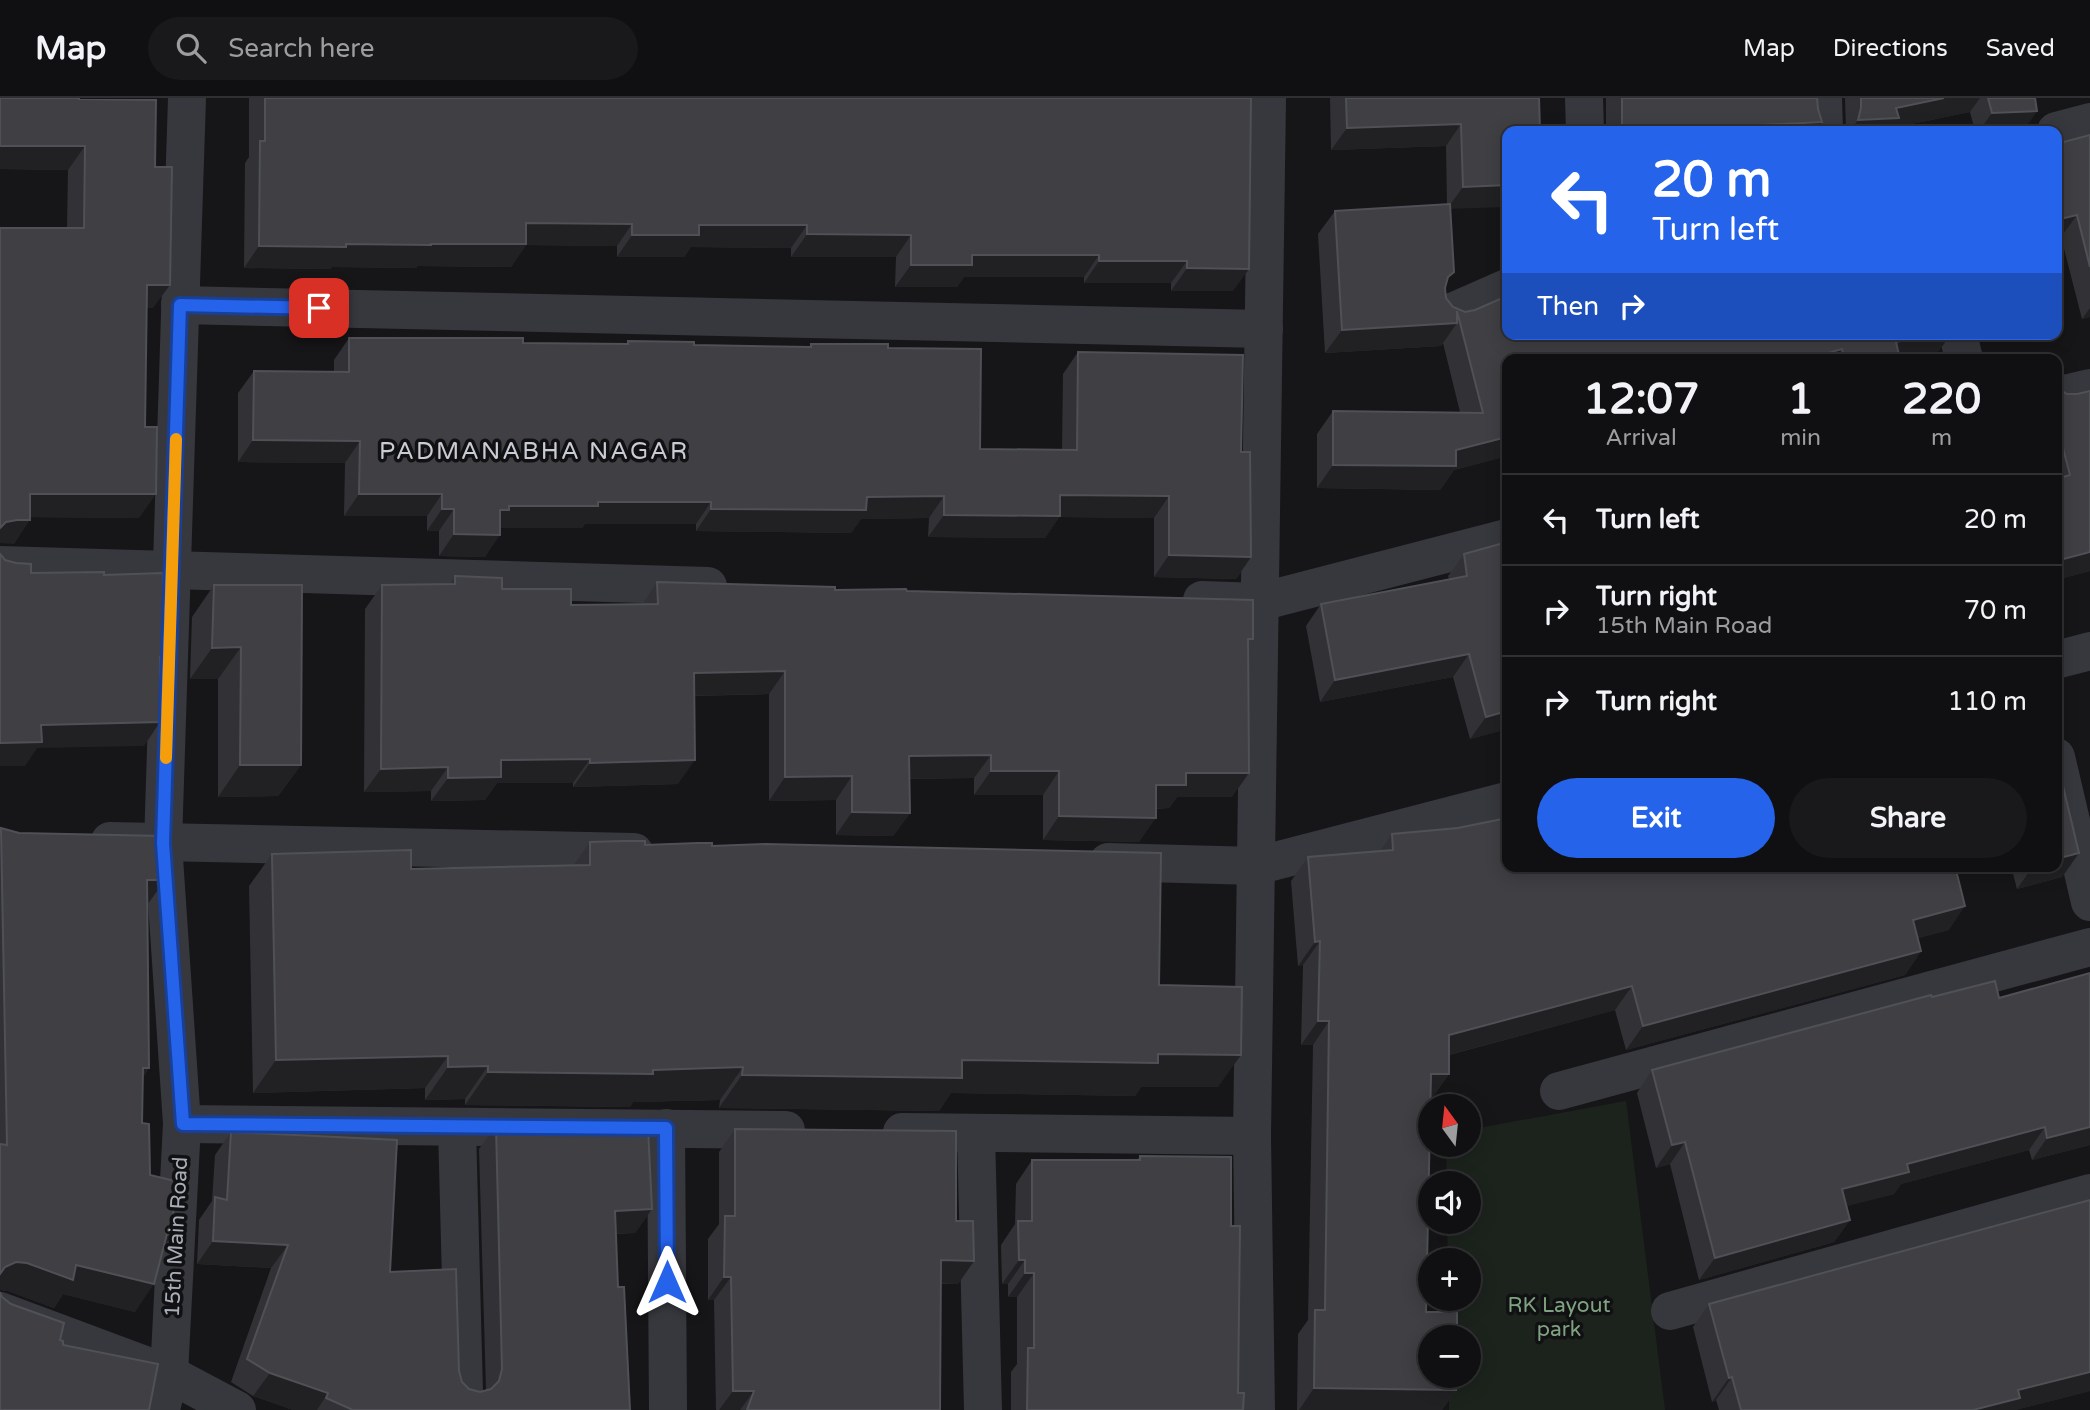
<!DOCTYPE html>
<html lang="en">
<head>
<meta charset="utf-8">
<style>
  body { margin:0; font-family:"Varela Round",sans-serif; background:#19191b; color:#f1f3f6; height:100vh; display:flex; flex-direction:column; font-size:26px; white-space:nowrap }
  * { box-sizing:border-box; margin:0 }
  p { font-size:23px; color:#9c9d9f }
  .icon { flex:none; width:38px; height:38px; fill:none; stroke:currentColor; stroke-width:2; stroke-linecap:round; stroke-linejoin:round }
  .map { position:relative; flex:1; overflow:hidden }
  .panel { position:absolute; left:1502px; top:256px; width:560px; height:518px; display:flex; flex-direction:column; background:#101012; border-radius:14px; box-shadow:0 4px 18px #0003,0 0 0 2px #303032 }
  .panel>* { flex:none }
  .guide { position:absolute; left:1502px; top:28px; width:560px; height:214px; border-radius:14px; box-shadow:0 4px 18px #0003,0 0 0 2px #303032; background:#2563eb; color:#fff; overflow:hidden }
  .needle { width:46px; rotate:345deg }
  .tools { position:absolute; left:1418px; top:996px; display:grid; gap:14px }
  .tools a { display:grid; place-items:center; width:63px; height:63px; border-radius:50%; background:#101012; box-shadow:0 4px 18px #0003,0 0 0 2px #303032; font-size:35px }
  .pin { position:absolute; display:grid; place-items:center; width:60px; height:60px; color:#fff; margin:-30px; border-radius:14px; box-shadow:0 4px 10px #0006 }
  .me { position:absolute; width:77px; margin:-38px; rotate:0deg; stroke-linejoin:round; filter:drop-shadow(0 0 5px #0008) }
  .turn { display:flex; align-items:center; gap:24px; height:147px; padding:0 35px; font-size:32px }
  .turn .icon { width:91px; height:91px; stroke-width:2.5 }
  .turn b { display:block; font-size:49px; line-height:60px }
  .then { display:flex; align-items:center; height:66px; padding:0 35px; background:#0003; gap:14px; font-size:26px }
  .eta { display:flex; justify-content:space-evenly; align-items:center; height:119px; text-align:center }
  .eta b { font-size:42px; font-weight:700; line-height:49px }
  .action { display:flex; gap:14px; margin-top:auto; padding:14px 35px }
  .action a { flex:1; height:80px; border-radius:42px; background:#2563eb; color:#fff; font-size:28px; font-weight:700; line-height:80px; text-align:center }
  .action a+a { background:#19191b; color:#f1f3f6 }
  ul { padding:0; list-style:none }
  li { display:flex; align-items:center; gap:21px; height:91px; padding:0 35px; border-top:2px solid #303032 }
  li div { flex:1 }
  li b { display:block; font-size:26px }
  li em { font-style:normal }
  header { display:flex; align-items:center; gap:42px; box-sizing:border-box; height:98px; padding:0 35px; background:#101012; border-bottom:2px solid #303032 }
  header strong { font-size:33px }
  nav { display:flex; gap:38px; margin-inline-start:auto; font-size:24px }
  .search { width:490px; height:63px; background:#19191b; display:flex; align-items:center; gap:18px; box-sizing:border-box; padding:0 24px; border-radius:38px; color:#9c9d9f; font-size:26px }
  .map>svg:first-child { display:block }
  .green { fill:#1c231d }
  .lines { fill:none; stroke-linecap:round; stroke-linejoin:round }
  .minor { stroke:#37383d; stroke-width:38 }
  .wall { fill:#323236 }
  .shaded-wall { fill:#212124 }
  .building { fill:#3f3f44; stroke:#4f5156; stroke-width:2 }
  .route-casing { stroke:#184099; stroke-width:18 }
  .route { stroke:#2563eb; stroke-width:12 }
  .slow { stroke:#f59e0b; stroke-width:12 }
  .labels { text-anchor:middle; stroke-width:7; stroke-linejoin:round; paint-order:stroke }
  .street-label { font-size:21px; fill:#a8adb8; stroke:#111113 }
  .park-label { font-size:21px; fill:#7fa381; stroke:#111113 }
  .quarter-label { font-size:24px; letter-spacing:2px; fill:#c9ccd4; stroke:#111113 }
</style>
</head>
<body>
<header>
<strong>Map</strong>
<div class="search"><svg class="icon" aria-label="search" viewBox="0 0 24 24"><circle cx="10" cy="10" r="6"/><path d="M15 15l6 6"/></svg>Search here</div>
<nav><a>Map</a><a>Directions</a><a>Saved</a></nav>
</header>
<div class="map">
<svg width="2090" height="1312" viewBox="0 0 2090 1312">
  <rect width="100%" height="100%" fill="#161618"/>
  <path class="green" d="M1626,1003L1665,1312H1449V1278H1468V1239H1449L1448,1201L1468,1200V1162H1448L1447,1124H1468V1085H1447L1446,1047L1468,1046V1032Z"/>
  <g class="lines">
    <g class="minor">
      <path d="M1584,0L1585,33"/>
      <path d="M1823,0L1824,33"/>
      <path d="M2056,33L2090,24"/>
      <path d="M180,207L1264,231"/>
      <path d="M1450,215L1507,190"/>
      <path d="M1958,236L1964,261"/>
      <path d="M2056,298L2090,290"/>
      <path d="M0,467L708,488"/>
      <path d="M1202,502L1260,504L1507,440"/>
      <path d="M2056,562L2090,553"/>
      <path d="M2056,659L2090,804"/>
      <path d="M110,743L634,754"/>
      <path d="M1108,764L1256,768L1507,703"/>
      <path d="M1559,993L2090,849"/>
      <path d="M182,1026L786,1032"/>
      <path d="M457,1030L464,1295"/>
      <path d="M666,1030L668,1312"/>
      <path d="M902,1034L1252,1038"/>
      <path d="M976,1035L983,1312"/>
      <path d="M0,1213L169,1276L237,1312"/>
      <path d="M1670,1213L2090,1095"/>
      <path d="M161,1312L169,1276L182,1026L163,745L187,0"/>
      <path d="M1256,1312L1252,1038L1267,0"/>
    </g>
  </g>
  <g class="wall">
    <path d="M0,0H79L153,210H147L139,420L30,419L14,446L67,130L68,72L0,71Z"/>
    <path d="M249,0H1251L1233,193H1171V185H1084V179H964L957,189H895L896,159H791V150L691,149L684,159H617V148L526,147L511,169L417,168L416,170L332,169L330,171L244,170L245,65L249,59Z"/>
    <path d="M1330,0H1539L1451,111L1446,186L1445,190L1446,200L1453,209L1465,214L1939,253L1907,261H1507V358L1454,372L1440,392L1317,390V336L1333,313L1460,314L1443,245L1441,248L1325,255L1318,136L1335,113L1447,107L1446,48L1331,52Z"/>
    <path d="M1606,0H1817L1818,11L1822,24L1816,33H1606Z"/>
    <path d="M1845,0H2035L2037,13L2023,33H1975L1970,14L1892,30L1889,33H1846Z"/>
    <path d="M2090,37V219L2082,221L2061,139L2056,140V46Z"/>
    <path d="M349,240L523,245L626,246L628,243L694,247L809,249L811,246L888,250L980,351L1062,352L1063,276L1078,254L1241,354L1251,459L1236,481L1154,479V420L1059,419L1045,440L928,439L929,420L861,421L851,435L696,433V426H585L582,430H500L485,459L439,458V433H427V418H344L345,365L238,364V295L254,273L334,274V262Z"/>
    <path d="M2056,292L2067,296H2077L2090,293V473L2056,482Z"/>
    <path d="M1507,444V631L1470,641L1453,579L1320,604L1306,528L1321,506L1449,481L1448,478L1464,456Z"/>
    <path d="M455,478L502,491L571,507H642L657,484L835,492L907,493L1248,547L1232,699H1177L1169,710L1156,711L1139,744L1043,742V697H974V680L909,681L910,715L893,738L836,737V702L769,703V596L694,598L678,686L573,689V685H497L485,702L431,703V693L364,694L365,511L382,487L450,486Z"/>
    <path d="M214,487L301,667L278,698L218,699V581H190L192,519Z"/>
    <path d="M1,730L147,807L149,970L143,979L142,1025L150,1077L172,1137L164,1148L135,1214L63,1196L54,1210L8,1193L0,1192V732Z"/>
    <path d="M1392,736L1949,832L1918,840L1921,853L1905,877L1626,952L1615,912L1449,957V976L1432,1000H1431L1426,1214L1456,1292L1442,1312H1297L1298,1236L1308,1222L1313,947H1301L1303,867L1298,868L1291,783L1308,759L1380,753Z"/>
    <path d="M590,744L645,747L712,748L1159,887L1218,989H1141L1135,998L951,995L939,1013L719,1010L720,1002L633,1004L630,1009L465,1007V1001L425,1002V990L253,995L249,788L272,756L411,771L573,768Z"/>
    <path d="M2079,755L2062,779L2017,791L2011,768H2056Z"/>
    <path d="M2090,875V1047L2032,1062L2029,1052L1901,1086L1894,1096L1846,1108L1850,1122L1834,1144L1699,1182L1670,1066L1656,1070L1637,995L1652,972L1932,899L1999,900Z"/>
    <path d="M496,1028L652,1111L635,1135L616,1136L618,1189L630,1312H293L253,1298L231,1284L271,1170L197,1166L199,1122L212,1103L215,1057L231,1034L390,1174L459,1273L462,1284L469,1291L480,1294L486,1292L479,1051Z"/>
    <path d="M735,1031L956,1123L974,1163L958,1186H941L940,1312H716L714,1202H708V1141L719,1126V1054Z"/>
    <path d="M1140,1058L1231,1128L1238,1295L1243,1312H1011V1274L1017,1266V1199H1008V1186H1002L1001,1147L1015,1126L1016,1086L1032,1062H1137Z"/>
    <path d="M2090,1102V1293L2015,1312H1719L1716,1302L1712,1304L1693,1229L1709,1206Z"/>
  </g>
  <g class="shaded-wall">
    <path d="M1944,0H1980L1970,14L1892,30L1889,33H1850L1858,22L1896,10Z"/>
    <path d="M2037,13L2023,33H1979L1992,15Z"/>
    <path d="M1822,24L1816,33H1717L1720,29Z"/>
    <path d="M1461,26L1446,48L1331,52L1347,30Z"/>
    <path d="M0,48H85L68,72L0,71Z"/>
    <path d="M1507,87V109L1447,111L1463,89Z"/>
    <path d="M2077,117L2061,139L2056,140V122Z"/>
    <path d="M526,125L632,126L617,148L526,147L511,169L417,168L416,170L332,169L330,171L244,170L259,148L431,146Z"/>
    <path d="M699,127H807L791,150L691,149L684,159H617L632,137Z"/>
    <path d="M807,136L911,137L896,159H791Z"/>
    <path d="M972,157H1099L1084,179H964L957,189H895L911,167Z"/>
    <path d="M1099,163H1187L1171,185H1084Z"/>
    <path d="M1187,170L1249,171L1233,193H1171Z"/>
    <path d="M147,187H170L153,210H130Z"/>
    <path d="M2090,210V219L2082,221Z"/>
    <path d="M1457,225L1441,248L1325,255L1342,232Z"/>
    <path d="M1928,236H1951L1939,253L1907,261H1884L1896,244Z"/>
    <path d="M1842,251L1836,261H1807Z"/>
    <path d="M1507,339V358L1454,372L1440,392L1317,390L1333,367L1456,352Z"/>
    <path d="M253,342L360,343L345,365L238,364Z"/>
    <path d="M30,396H156L139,420L13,419Z"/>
    <path d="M359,396H442L427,418H344Z"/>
    <path d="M1060,397L1169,398L1154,420L1059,419L1045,440L928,439L944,417Z"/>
    <path d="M944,398L929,420L861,421L851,435L696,433L711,411L867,399Z"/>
    <path d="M598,404H711L696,426H585L582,430H497L500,412L509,408Z"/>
    <path d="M442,411H454L439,433H427Z"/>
    <path d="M17,422H30L14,446L0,445V430L6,424Z"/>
    <path d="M454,436L500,437L485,459L439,458Z"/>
    <path d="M2090,454V473L2056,482V463Z"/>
    <path d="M1169,457L1251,459L1236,481L1154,479Z"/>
    <path d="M241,549L218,581H190L212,550Z"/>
    <path d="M1469,556L1453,579L1320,604L1335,582Z"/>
    <path d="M785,573L769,596L678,598L694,575Z"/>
    <path d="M1507,613V631L1470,641L1486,619Z"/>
    <path d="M160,624L144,648L37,650L25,668H0V645L41,627Z"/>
    <path d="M991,657L974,680L892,681L909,658Z"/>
    <path d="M590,661L573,685H497L485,702L431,703L448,680L501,662Z"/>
    <path d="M695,662L678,686L573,689L590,665Z"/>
    <path d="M240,667H301L278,698L218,699Z"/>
    <path d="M448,669L431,693L364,694L381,671Z"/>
    <path d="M991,673H1059L1043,697H974Z"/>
    <path d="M1186,675H1249L1232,699H1177L1169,710L1140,711L1156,687Z"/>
    <path d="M852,678L836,702L769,703L785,679Z"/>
    <path d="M852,714L910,715L893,738L836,737Z"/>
    <path d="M1059,718L1156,720L1139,744L1043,742Z"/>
    <path d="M2079,755L2062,779L2017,791L2033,768H2056V761Z"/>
    <path d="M147,782H165L145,810Z"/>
    <path d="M1965,808L1949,832L1897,846L1913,822Z"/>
    <path d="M1320,843L1303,867L1298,868L1315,844Z"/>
    <path d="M1921,853L1905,877L1626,952L1643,928Z"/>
    <path d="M1632,888L1615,912L1433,961L1449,937Z"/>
    <path d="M1318,923H1329L1313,947H1301Z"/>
    <path d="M1158,956L1241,957L1218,989H1141L1135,998L951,995L939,1013L719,1010L742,977L962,962Z"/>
    <path d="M448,958L425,990L253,995L276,962Z"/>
    <path d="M488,968L465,1001L425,1002L448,969Z"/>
    <path d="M743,969L720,1002L633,1004L630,1009L465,1007L488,974Z"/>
    <path d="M143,970H149L130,998Z"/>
    <path d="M1431,976H1449L1432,1000H1414Z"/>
    <path d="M2045,1029L2029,1052L1901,1086L1894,1096L1826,1113L1842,1091L1907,1066Z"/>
    <path d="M2090,1029V1047L2032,1062L2047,1040Z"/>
    <path d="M1685,1044L1670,1066L1656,1070L1672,1047Z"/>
    <path d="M652,1111L635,1135L598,1136L615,1113Z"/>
    <path d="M1850,1122L1834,1144L1699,1182L1715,1160Z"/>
    <path d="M167,1136L172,1137L153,1164Z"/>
    <path d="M213,1143L288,1147L271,1170L197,1166Z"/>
    <path d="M941,1162L974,1163L958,1186L925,1185Z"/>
    <path d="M1019,1162H1025L1008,1186H1002Z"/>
    <path d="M16,1164L76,1167L154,1186L135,1214L63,1196L54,1210L8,1193L0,1192V1176L5,1169Z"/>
    <path d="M1025,1175H1034L1017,1199H1008Z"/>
    <path d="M724,1179H731L714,1202H708Z"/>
    <path d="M2090,1274V1293L2015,1312H1973L2018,1292Z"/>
    <path d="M270,1275L328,1295L317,1312H293L253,1298Z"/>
    <path d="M1732,1279L1716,1302L1712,1304L1729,1280Z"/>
    <path d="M1314,1290L1456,1292L1442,1312H1299Z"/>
    <path d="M733,1293H754L740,1312H719Z"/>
  </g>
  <g class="building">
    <path d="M0,0H79V1L156,2L155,69H172L170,187H147L145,329H157L156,396H30V422H17L6,424L0,430V130H84L85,48H0Z"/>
    <path d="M265,0H1251L1249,171L1187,170V163H1099V157H972V167H911V137L807,136V127H699V137H632V126L526,125V146H431V147L346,146V149L259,148L260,43H265Z"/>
    <path d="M1346,0H1539L1540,33H1507V87L1463,89L1461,26L1347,30Z"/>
    <path d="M1622,0H1817L1818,11L1822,24L1720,29V33H1622Z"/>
    <path d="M1861,0H1944L1896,10L1899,20L1858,22L1861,10Z"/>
    <path d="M1988,0H2035L2037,13L1992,15Z"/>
    <path d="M2090,37V169L2077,117L2056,122V46Z"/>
    <path d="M1450,106L1454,174L1448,179L1445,190L1446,200L1453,209L1465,214L1475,212L1507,198V236H1928L1896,244L1900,261H1845L1842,251L1807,261H1507V339L1456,352V368L1333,367V313L1483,315L1457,213V225L1342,232L1335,113Z"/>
    <path d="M349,240H523V245L628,246V243L694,244V247L811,249V246H888V250L981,251L980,351L1077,352L1078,254L1243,257L1241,354H1250L1251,459L1169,457V398L1060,397V418L944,417V398L867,399L866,412L711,411V404H598V408H509V412H500V437L454,436V411H442V396H359L360,343L253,342L254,273L349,274Z"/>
    <path d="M2059,291L2067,296H2077L2090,293V454L2056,463V381L2070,377L2056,323V292Z"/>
    <path d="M1507,444V613L1486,619L1469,556L1335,582L1321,506L1467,478L1464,456Z"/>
    <path d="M0,456L5,462L16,465L31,466V475L104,474V477L163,475V559H160V624L41,627L42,644L0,645Z"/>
    <path d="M455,478L502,480V491H571V507L658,506L657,484L835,489V492L906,491L907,493L1253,502V541H1248L1249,675H1186V687H1156V720L1059,718V673H991V657L909,658L910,715L852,714V678L785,679V573L694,575L695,662L590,665V661L501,662V679L448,680V669L381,671L382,487L455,486Z"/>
    <path d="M214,487H302L301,667H240L241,549L212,550Z"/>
    <path d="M2061,680L2079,755L2056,761V681Z"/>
    <path d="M1507,720V768H1955L1965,808L1913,822L1921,853L1643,928L1632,888L1449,937V976H1431L1426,1214H1457V1239H1430V1278H1456V1292L1314,1290L1315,1212H1325L1329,923H1318L1320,843L1315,844L1308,759L1393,752L1392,736L1458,730Z"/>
    <path d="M1,730L19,735L162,738L165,782H147L149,970H143L142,1025L149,1026L150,1077L175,1083L172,1137L167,1136L154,1186L76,1167L73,1182L27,1165L16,1164L5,1169L0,1176V1046L7,1047Z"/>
    <path d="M623,743H645V747L698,745H712V748L766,746L1161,755L1159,887L1242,889L1241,957L1158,956V965L962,962V980L742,977L743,969L653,972V976L488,974V968L448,969V958L276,962L272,756L411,752V771L590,767V744Z"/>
    <path d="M2090,875V1029L2047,1040L2045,1029L1907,1066L1909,1074L1842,1091L1850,1122L1715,1160L1685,1044L1672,1047L1652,972L1931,897L1932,899L1995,883L1999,900Z"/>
    <path d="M496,1028L648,1030L652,1111L615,1113L618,1189H624L630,1312H353L326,1300L328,1295L270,1275L247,1261L288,1147L213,1143L215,1099L227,1102L231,1034L397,1042L390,1174L456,1171L459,1273L462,1284L469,1291L480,1294L491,1291L499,1283L502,1271Z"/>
    <path d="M735,1031L956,1033V1123H973L974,1163L941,1162L940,1312H747L754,1293H733L731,1179H724L725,1118H735Z"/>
    <path d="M1140,1058L1231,1059V1128H1240L1238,1295H1244L1243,1312H1027L1028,1250H1034V1175H1025V1162H1019L1018,1123H1032V1062H1140Z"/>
    <path d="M2090,1102V1274L2018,1292L2020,1300L1973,1312H1741L1732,1279L1729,1280L1709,1206Z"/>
    <path d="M0,1194L2,1199L11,1206L64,1225L60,1242L63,1243V1247L158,1266L149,1312H0Z"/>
  </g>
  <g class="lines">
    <defs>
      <path id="route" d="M319,210L180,207L163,745L183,1026L666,1030L667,1184"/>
    </defs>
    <use href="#route" class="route-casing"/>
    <use href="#route" class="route"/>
    <path class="slow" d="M166,660L176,341"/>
  </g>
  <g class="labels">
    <g class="street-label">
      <text transform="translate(176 1139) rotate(-87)" y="7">15th Main Road</text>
    </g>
    <g class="park-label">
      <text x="1559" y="1214">RK Layout<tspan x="1559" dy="24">park</tspan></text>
    </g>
    <g class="quarter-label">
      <text x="534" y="361">PADMANABHA NAGAR</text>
    </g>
  </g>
</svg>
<div class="tools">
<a><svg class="needle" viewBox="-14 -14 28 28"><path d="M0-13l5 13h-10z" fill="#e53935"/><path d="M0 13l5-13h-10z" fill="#9c9d9f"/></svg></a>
<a><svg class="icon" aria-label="sound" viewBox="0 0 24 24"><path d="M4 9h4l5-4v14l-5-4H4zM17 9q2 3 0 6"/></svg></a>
<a>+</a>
<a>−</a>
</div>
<div class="pin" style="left:319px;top:210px;background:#d93025"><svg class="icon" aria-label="arrive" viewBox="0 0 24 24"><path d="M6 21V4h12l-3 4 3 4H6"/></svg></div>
<svg class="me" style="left:667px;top:1184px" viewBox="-20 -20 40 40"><path d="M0-17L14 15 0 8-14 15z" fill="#2563eb" stroke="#fff" stroke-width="4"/></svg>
<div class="guide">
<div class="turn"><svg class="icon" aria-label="left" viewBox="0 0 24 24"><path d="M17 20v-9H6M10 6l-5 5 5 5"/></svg><div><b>20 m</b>Turn left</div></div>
<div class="then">Then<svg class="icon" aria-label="right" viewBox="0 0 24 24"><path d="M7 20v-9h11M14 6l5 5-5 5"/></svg></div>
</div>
<section class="panel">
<div class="eta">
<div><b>12:07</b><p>Arrival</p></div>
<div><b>1</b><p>min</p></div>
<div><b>220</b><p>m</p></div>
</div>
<ul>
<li><svg class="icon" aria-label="left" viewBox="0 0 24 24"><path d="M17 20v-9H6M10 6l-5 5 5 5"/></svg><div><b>Turn left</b></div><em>20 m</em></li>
<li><svg class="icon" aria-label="right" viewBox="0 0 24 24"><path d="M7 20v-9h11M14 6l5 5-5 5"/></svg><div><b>Turn right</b><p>15th Main Road</p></div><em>70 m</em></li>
<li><svg class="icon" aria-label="right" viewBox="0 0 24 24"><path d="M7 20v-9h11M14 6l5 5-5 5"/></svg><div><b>Turn right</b></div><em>110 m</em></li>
</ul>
<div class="action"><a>Exit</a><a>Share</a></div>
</section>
</div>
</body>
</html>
